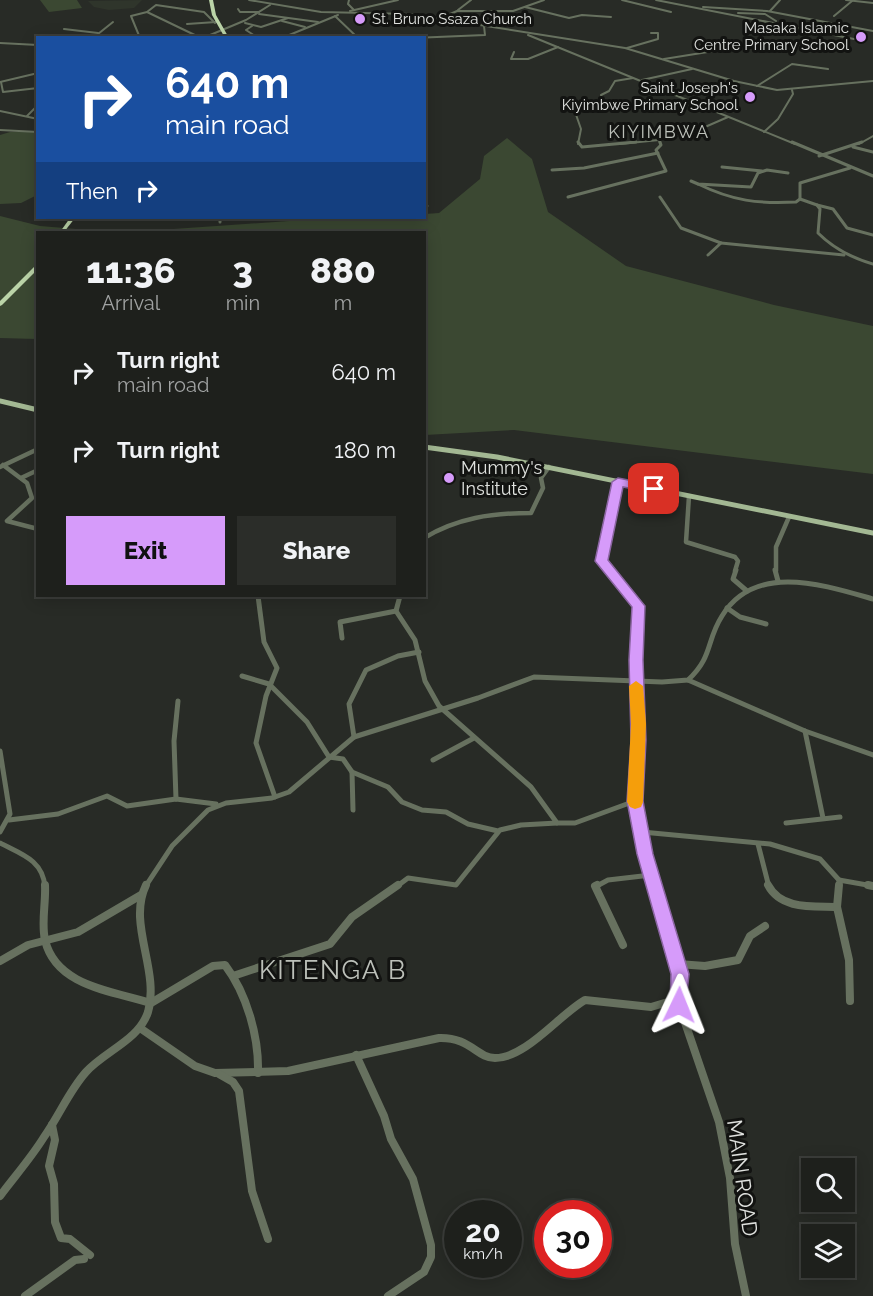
<!DOCTYPE html>
<html lang="en">
<head>
<meta charset="utf-8">
<style>
  body { margin:0; font-family:Raleway,sans-serif; background:#2b2d29; color:#f1f3f6; height:100vh; display:flex; flex-direction:column; font-size:22px; white-space:nowrap }
  * { box-sizing:border-box; margin:0 }
  p { font-size:20px; color:#a1a3a3 }
  .icon { flex:none; width:33px; height:33px; fill:none; stroke:currentColor; stroke-width:2; stroke-linecap:round; stroke-linejoin:round }
  .map { position:relative; flex:1; overflow:hidden }
  .panel { position:absolute; left:36px; top:231px; width:390px; height:366px; display:flex; flex-direction:column; background:#1e201c; border-radius:0px; box-shadow:0 3px 15px #0003,0 0 0 2px #3c3e3b }
  .panel>* { flex:none }
  .hud { position:absolute; left:36px; top:36px; width:390px; height:183px; border-radius:0px; box-shadow:0 3px 15px #0003,0 0 0 2px #3c3e3b; background:#1a4fa0; color:#fff; overflow:hidden }
  .buttons { position:absolute; left:801px; top:1158px; display:grid; gap:12px }
  .buttons a { display:grid; place-items:center; width:54px; height:54px; border-radius:0px; background:#1e201c; box-shadow:0 3px 15px #0003,0 0 0 2px #3c3e3b; font-size:30px }
  .speed { position:absolute; left:444px; top:1200px; display:flex; gap:12px; font-size:30px; font-weight:700; text-align:center }
  .speed>* { display:grid; place-content:center; width:78px; height:78px; border-radius:50%; background:#1e201c; box-shadow:0 3px 15px #0003,0 0 0 2px #3c3e3b; line-height:1 }
  .speed small { font-size:15px; font-weight:400 }
  .speed .limit { border:9px solid #d22; background:#fff; color:#111 }
  .pin { position:absolute; display:grid; place-items:center; width:51px; height:51px; color:#fff; margin:-26px; border-radius:12px; box-shadow:0 3px 9px #0006 }
  .me { position:absolute; width:66px; margin:-33px; rotate:2deg; stroke-linejoin:round; filter:drop-shadow(0 0 4px #0008) }
  .turn { display:flex; align-items:center; gap:21px; height:126px; padding:0 30px; font-size:27px }
  .turn .icon { width:78px; height:78px; stroke-width:2.5 }
  .turn b { display:block; font-size:42px; line-height:51px }
  .then { display:flex; align-items:center; height:57px; padding:0 30px; background:#0003; gap:12px; font-size:22px }
  .eta { display:flex; justify-content:space-evenly; align-items:center; height:102px; text-align:center }
  .eta b { font-size:36px; font-weight:800; line-height:42px }
  .action { display:flex; gap:12px; margin-top:auto; padding:12px 30px }
  .action a { flex:1; height:69px; border-radius:0px; background:#d69bfa; color:#111; font-size:24px; font-weight:800; line-height:69px; text-align:center }
  .action a+a { background:#2b2d29; color:#f1f3f6 }
  ul { padding:0; list-style:none }
  li { display:flex; align-items:center; gap:18px; height:78px; padding:0 30px }
  li div { flex:1 }
  li b { display:block; font-size:22px }
  li em { font-style:normal }
  .map>svg:first-child { display:block }
  .built { fill:#2f352b }
  .green { fill:#3b4832 }
  .lines { fill:none; stroke-linecap:round; stroke-linejoin:round }
  .minor-far4 { stroke:#67715f; stroke-width:2 }
  .minor-far3 { stroke:#67715f; stroke-width:3 }
  .minor-far2 { stroke:#67715f; stroke-width:4.5 }
  .minor-far1 { stroke:#67715f; stroke-width:5 }
  .minor { stroke:#67715f; stroke-width:8 }
  .major { stroke:#a3b893; stroke-width:5 }
  .highway { fill:#bbd4a8; fill-rule:evenodd }
  .route { fill:#d69bfa; stroke:#8b65a2; stroke-width:1.5 }
  .slow { fill:#f59e0b }
  .poi-dot { fill:#d69bfa; stroke:#121311; stroke-width:2 }
  .labels { text-anchor:middle; stroke-width:6; stroke-linejoin:round; paint-order:stroke }
  .far-poi-label { font-size:15px; fill:#dfe1de; stroke:#121311; text-anchor:end }
  .far-quarter-label { font-size:18px; letter-spacing:1.5px; fill:#bcc0b9; stroke:#121311 }
  .poi-label { font-size:18px; fill:#dfe1de; stroke:#121311; text-anchor:start }
  .near-street-label { font-size:21px; fill:#dfe1de; stroke:#121311 }
  .near-quarter-label { font-size:26px; letter-spacing:1.5px; fill:#bcc0b9; stroke:#121311 }
</style>
</head>
<body>
<div class="map">
<svg width="873" height="1296" viewBox="0 0 873 1296">
  <rect width="100%" height="100%" fill="#282b26"/>
  <path class="built" d="M142,0L134,8L109,10L94,7L88,1Z"/>
  <g class="green">
    <path d="M40,0H77L82,8L49,12Z"/>
    <path d="M10,132H37V195L21,203L0,204V135Z"/>
    <path d="M507,138L532,159L548,212L626,266L774,305L873,326V474L514,430L425,435L424,232H130L317,219L424,218L425,214L439,213L480,179L484,156Z"/>
    <path d="M0,216L40,226L112,232H38L37,339L0,338Z"/>
  </g>
  <g class="lines">
    <g class="minor-far4">
      <path d="M249,0L321,12L410,14L625,48L734,81L777,90L873,81"/>
      <path d="M349,0L348,4L354,10"/>
      <path d="M622,0L671,12"/>
      <path d="M656,0L854,39"/>
      <path d="M846,0L873,3"/>
      <path d="M525,7L569,18L582,15L611,17"/>
      <path d="M703,7L767,11L873,31"/>
      <path d="M238,9L240,12H259"/>
      <path d="M458,10L471,0"/>
      <path d="M350,11L398,0"/>
      <path d="M770,11L780,0"/>
      <path d="M147,12L201,38"/>
      <path d="M738,13L765,14L776,21"/>
      <path d="M259,14L318,22"/>
      <path d="M335,16L358,38"/>
      <path d="M834,16L852,1"/>
      <path d="M441,18L457,11H513L544,0"/>
      <path d="M282,21L305,27"/>
      <path d="M245,23L261,27L288,18"/>
      <path d="M187,24L216,22"/>
      <path d="M252,26L246,30L258,38"/>
      <path d="M64,29L98,33"/>
      <path d="M528,35L795,144"/>
      <path d="M93,38L113,22"/>
      <path d="M140,38L131,16L147,12L156,5L204,12L215,23"/>
      <path d="M203,38L246,20L270,5"/>
      <path d="M282,38L338,15"/>
      <path d="M393,38H397"/>
      <path d="M413,38L485,35L484,26"/>
      <path d="M0,43L38,45"/>
      <path d="M627,48L658,39V33H651"/>
      <path d="M514,52L511,59H528L558,47"/>
      <path d="M664,59L714,51"/>
      <path d="M642,80L692,69"/>
      <path d="M0,82L38,73"/>
      <path d="M1,82L3,92L38,88"/>
      <path d="M757,86L792,64L828,69"/>
      <path d="M0,111L38,119"/>
      <path d="M27,116L38,105"/>
      <path d="M0,130L38,132"/>
      <path d="M764,132L778,119L793,94L792,90"/>
      <path d="M578,144L581,129L573,106L603,102L601,95L609,91L615,81L633,78"/>
      <path d="M620,144L659,140"/>
      <path d="M660,144L659,140L705,127L728,117"/>
      <path d="M859,144L873,136"/>
    </g>
    <g class="minor-far3">
      <path d="M578,142L582,147L636,142"/>
      <path d="M792,142L873,176"/>
      <path d="M853,147L873,152"/>
      <path d="M819,156L862,142"/>
      <path d="M722,167L762,171"/>
      <path d="M552,170L584,168L658,153"/>
      <path d="M691,181L698,184L751,187L758,173L767,170L788,173"/>
      <path d="M698,184C733,201 758,204 796,202L800,199V183L850,168"/>
      <path d="M568,197L666,171L656,150L661,145L660,142"/>
      <path d="M660,197L681,228L721,243L708,255"/>
      <path d="M800,199L817,205L820,209L818,233C834,249 852,258 873,264"/>
      <path d="M424,204L427,206"/>
      <path d="M817,205L833,209L847,228L873,235"/>
      <path d="M220,218V222"/>
      <path d="M225,218H261"/>
      <path d="M721,243L844,255"/>
    </g>
    <g class="minor-far2">
      <path d="M3,465L27,483L32,498L7,521L38,529"/>
      <path d="M0,467L38,449"/>
      <path d="M21,478L38,470"/>
      <path d="M689,496L686,542L735,557L738,561L735,571"/>
      <path d="M424,538C457,518 492,513 531,513L543,488L541,478L549,467"/>
      <path d="M610,571L601,561L618,482"/>
      <path d="M776,571V547L789,517"/>
    </g>
    <g class="minor-far1">
      <path d="M609,570L639,606L635,801L654,887"/>
      <path d="M736,570L733,579L747,591"/>
      <path d="M775,570L778,581"/>
      <path d="M258,596L264,642L277,668L266,696L256,743L275,797"/>
      <path d="M400,596L396,611L415,640L425,681L439,706L531,787L557,823H575L635,801"/>
      <path d="M727,608L740,617L766,624"/>
      <path d="M342,638L340,622L396,611"/>
      <path d="M242,676L269,684L307,722L329,757L343,759L352,772L388,787L402,802L422,810L446,812L468,824L498,831"/>
      <path d="M688,680L805,731L873,755"/>
      <path d="M805,731L823,818"/>
      <path d="M354,737L349,704L366,670L398,656L419,652"/>
      <path d="M0,751L10,814L0,832"/>
      <path d="M433,760L474,738"/>
      <path d="M352,772L353,810"/>
      <path d="M176,799L174,741L178,701"/>
      <path d="M9,820L58,814L107,796L127,806L176,799L216,804"/>
      <path d="M786,823L840,817"/>
      <path d="M642,832L770,844L820,859L839,880V887"/>
      <path d="M0,843C21,854 43,860 45,887"/>
      <path d="M758,844L769,887"/>
      <path d="M839,880L873,886"/>
      <path d="M145,887L172,846L208,810L226,803L272,798L289,792L354,737L478,698L534,677L662,682L688,680C713,657 706,641 722,616C755,562 824,585 873,599"/>
      <path d="M396,887L408,878L456,885L500,830L521,825L557,823"/>
      <path d="M595,887L608,880L651,875"/>
    </g>
    <g class="minor">
      <path d="M45,885C46,903 41,923 45,940C56,987 114,991 151,1003L213,966L225,965C247,994 259,1037 258,1073"/>
      <path d="M597,885L595,886L623,945"/>
      <path d="M654,885L680,974L679,1005L719,1122L730,1178L735,1244L746,1296"/>
      <path d="M768,885C781,910 813,906 837,907"/>
      <path d="M839,885L837,907L849,960L850,1001"/>
      <path d="M868,885L873,886"/>
      <path d="M0,961L28,945L78,932L141,895"/>
      <path d="M678,964L705,966L738,960L750,936L765,926"/>
      <path d="M233,976L330,944L352,917L398,885"/>
      <path d="M140,1028L195,1066L215,1073L288,1071L439,1038C470,1037 477,1058 495,1058C526,1058 559,1015 585,1000L651,1007L678,999"/>
      <path d="M356,1055L384,1116L391,1139L413,1179L431,1245V1257L424,1272L388,1296"/>
      <path d="M219,1074L233,1082L239,1091L252,1191L268,1239"/>
      <path d="M52,1125L55,1140L49,1166L54,1184L55,1222L61,1238L70,1239L90,1255"/>
      <path d="M0,1196C15,1176 31,1158 44,1137C59,1116 69,1091 86,1072C105,1051 139,1040 148,1012C160,970 127,924 146,885"/>
      <path d="M25,1296L75,1260L84,1259"/>
    </g>
    <g class="major">
      <path d="M0,401L38,410"/>
      <path d="M424,447L497,457L873,533"/>
    </g>
    <g class="highway">
      <path d="M209,0H213L216,15L229,38H225L212,15Z"/>
      <path d="M70,218H75L64,232H60Z"/>
      <path d="M38,263V269L2,305L0,306V301Z"/>
    </g>
  </g>
  <path class="route" d="M618,478L654,485L660,489L654,493L623,487L608,560L645,606L643,660L646,740L643,801L653,854L689,974L685,1012L679,1014L673,1012L670,1005L671,974L637,854L627,801L631,740L629,660L632,607L595,561L612,482Z"/>
  <path class="slow" d="M636,681L643,686L646,724L643,802L641,807L635,809L630,807L627,802L631,724L629,686Z"/>
  <g class="poi-dot">
    <circle cx="360" cy="19" r="6"/>
    <circle cx="861" cy="37" r="6"/>
    <circle cx="750" cy="97" r="6"/>
    <circle cx="449" cy="478" r="6"/>
  </g>
  <g class="labels">
    <g class="far-poi-label">
      <text x="372" y="24" text-anchor="start">St. Bruno Ssaza Church</text>
      <text x="849" y="33">Masaka Islamic<tspan x="849" dy="17">Centre Primary School</tspan></text>
      <text x="738" y="93">Saint Joseph's<tspan x="738" dy="17">Kiyimbwe Primary School</tspan></text>
    </g>
    <g class="far-quarter-label">
      <text x="659" y="138">KIYIMBWA</text>
    </g>
    <g class="poi-label">
      <text x="461" y="474">Mummy's<tspan x="461" dy="21">Institute</tspan></text>
    </g>
    <g class="near-street-label">
      <text transform="translate(742 1178) rotate(82)" y="7">MAIN ROAD</text>
    </g>
    <g class="near-quarter-label">
      <text x="333" y="979">KITENGA B</text>
    </g>
  </g>
</svg>
<div class="buttons">
<a><svg class="icon" aria-label="search" viewBox="0 0 24 24"><circle cx="10" cy="10" r="6"/><path d="M15 15l6 6"/></svg></a>
<a><svg class="icon" aria-label="layers" viewBox="0 0 24 24"><path d="M12 4l9 5-9 5-9-5zM3 14l9 5 9-5"/></svg></a>
</div>
<div class="speed"><div>20<small>km/h</small></div><div class="limit">30</div></div>
<div class="pin" style="left:654px;top:489px;background:#d93025"><svg class="icon" aria-label="arrive" viewBox="0 0 24 24"><path d="M6 21V4h12l-3 4 3 4H6"/></svg></div>
<svg class="me" style="left:679px;top:1005px" viewBox="-20 -20 40 40"><path d="M0-17L14 15 0 8-14 15z" fill="#d69bfa" stroke="#fff" stroke-width="4"/></svg>
<div class="hud">
<div class="turn"><svg class="icon" aria-label="right" viewBox="0 0 24 24"><path d="M7 20v-9h11M14 6l5 5-5 5"/></svg><div><b>640 m</b>main road</div></div>
<div class="then">Then<svg class="icon" aria-label="right" viewBox="0 0 24 24"><path d="M7 20v-9h11M14 6l5 5-5 5"/></svg></div>
</div>
<section class="panel">
<div class="eta">
<div><b>11:36</b><p>Arrival</p></div>
<div><b>3</b><p>min</p></div>
<div><b>880</b><p>m</p></div>
</div>
<ul>
<li><svg class="icon" aria-label="right" viewBox="0 0 24 24"><path d="M7 20v-9h11M14 6l5 5-5 5"/></svg><div><b>Turn right</b><p>main road</p></div><em>640 m</em></li>
<li><svg class="icon" aria-label="right" viewBox="0 0 24 24"><path d="M7 20v-9h11M14 6l5 5-5 5"/></svg><div><b>Turn right</b></div><em>180 m</em></li>
</ul>
<div class="action"><a>Exit</a><a>Share</a></div>
</section>
</div>
</body>
</html>
